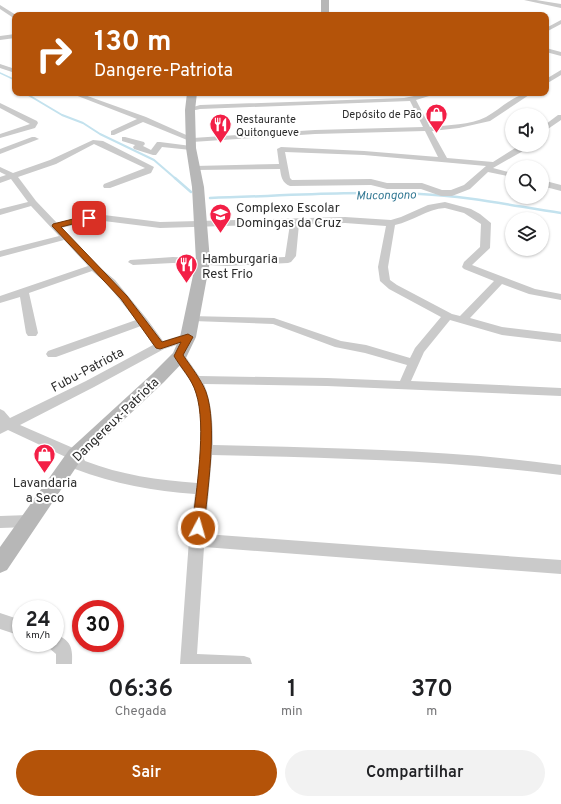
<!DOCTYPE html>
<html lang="pt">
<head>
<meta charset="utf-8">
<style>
  body { margin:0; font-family:Overpass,sans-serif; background:#f2f2f2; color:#202124; height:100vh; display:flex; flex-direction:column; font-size:15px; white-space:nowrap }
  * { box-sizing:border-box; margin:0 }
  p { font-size:13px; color:#757577 }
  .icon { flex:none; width:22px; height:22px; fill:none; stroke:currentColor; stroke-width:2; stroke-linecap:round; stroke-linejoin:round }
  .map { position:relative; height:664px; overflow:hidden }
  .details { display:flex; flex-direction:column; background:#fff; flex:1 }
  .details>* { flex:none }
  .banner { position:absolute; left:12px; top:12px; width:537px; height:84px; border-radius:8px; box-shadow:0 1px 3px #0004; background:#b45309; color:#fff; overflow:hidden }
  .tools { position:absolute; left:505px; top:108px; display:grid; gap:8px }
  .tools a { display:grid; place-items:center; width:44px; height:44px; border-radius:50%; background:#fff; box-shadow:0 1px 3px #0004; font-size:20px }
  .speed { position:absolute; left:12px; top:600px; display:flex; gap:8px; font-size:20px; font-weight:700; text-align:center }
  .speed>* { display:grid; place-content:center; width:52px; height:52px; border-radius:50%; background:#fff; box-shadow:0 1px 3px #0004; line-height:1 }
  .speed small { font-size:10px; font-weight:400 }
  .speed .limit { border:6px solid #d22; background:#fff; color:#111 }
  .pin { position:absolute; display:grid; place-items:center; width:34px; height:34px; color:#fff; margin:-17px; border-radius:8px; box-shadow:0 2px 6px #0006 }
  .me { position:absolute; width:44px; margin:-22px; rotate:6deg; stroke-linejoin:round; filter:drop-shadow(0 0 3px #0008) }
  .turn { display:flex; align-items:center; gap:14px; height:84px; padding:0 16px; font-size:18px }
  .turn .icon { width:52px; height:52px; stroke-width:2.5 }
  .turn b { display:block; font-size:28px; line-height:34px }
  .eta { display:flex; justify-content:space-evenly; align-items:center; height:68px; text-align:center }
  .eta b { font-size:24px; font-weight:600; line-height:28px }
  .cta { display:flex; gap:8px; margin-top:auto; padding:8px 16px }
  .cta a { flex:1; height:46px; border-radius:24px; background:#b45309; color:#fff; font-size:16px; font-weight:600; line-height:46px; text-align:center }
  .cta a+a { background:#f2f2f2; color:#202124 }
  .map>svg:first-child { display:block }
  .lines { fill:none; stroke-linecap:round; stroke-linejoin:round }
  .stream-far2 { stroke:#c3e2ee; stroke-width:1.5 }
  .stream-far1 { stroke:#c3e2ee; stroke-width:2 }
  .stream { stroke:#c3e2ee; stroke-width:2.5 }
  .street { fill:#cacaca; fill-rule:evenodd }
  .secondary { fill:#b7b7b7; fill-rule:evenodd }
  .route { fill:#b45309; stroke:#753606 }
  .labels { text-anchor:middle; stroke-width:4; stroke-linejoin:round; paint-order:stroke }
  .far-poi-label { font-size:11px; fill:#2d2d2d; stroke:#fff; text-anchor:end }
  .far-water-label { font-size:12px; font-style:italic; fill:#357a95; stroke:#fff }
  .poi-label { font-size:13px; fill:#2d2d2d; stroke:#fff; text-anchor:start }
  .street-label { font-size:13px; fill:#2d2d2d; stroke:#fff }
</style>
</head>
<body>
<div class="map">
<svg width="561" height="664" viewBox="0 0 561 664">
  <rect width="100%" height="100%" fill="#fff"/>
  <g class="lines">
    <path class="stream-far2" d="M0,73L13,79"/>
    <g class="stream-far1">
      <path d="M13,78L15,84"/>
      <path d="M25,93L62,115L83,123L100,134L154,160L176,179"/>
    </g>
    <g class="stream">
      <path d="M175,178L191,192"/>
      <path d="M210,198C280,196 350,191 420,194C467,196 514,206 561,213"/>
    </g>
    <g class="street">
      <path d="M524,0H536L561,4V8Z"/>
      <path d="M0,5L16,15L15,19L0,9Z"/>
      <path d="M561,20V24L546,32V28Z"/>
      <path d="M15,34V38L0,40V36Z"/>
      <path d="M546,48L561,52V56L546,52Z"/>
      <path d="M0,64L15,69V73L0,68Z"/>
      <path d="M561,70V75L546,84V79Z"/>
      <path d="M70,93H79L146,117L193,138L315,130L423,127L410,101L200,109L191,111L187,109L200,105L404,98L429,93H439L416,100L430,127C448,125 470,125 486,117C501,109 515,93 532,93L490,121L459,128L432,131L447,158L493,162L520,145H528L523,151L493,168L512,173V177L488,172L470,189L452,196H441L421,189H387L371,185L290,186C282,183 281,176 280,169L195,170L191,168L195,166L279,164L277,149L281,147L364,151L438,157L425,131L315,134L192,142L143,122L114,135H111V131L137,119ZM285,152L364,155L486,166L464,185L451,190H442L422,183H387L371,179L292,180L290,178Z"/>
      <path d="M0,103L37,121L38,123L35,128L0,138V134L30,124L0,108Z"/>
      <path d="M558,115H561V120L542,133V127Z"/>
      <path d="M32,137H35L39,139L0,154V149Z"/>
      <path d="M122,137H125L144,142L145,144L143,146L151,150L157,142H160L191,146L195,148L191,150L162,147L156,155H153L134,149L133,147L135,145L122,141Z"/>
      <path d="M93,140L103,141L154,167L151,173L110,188H104L103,186L104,184L145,168L94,144L56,164L18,177L36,201L57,223L96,214L160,222L345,217L391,220L401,217L428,205L445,202L471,209L480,214L491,223L490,248L472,265L535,289L561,294V300L529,294L502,284L470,318L502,327L561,334V342L502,335L450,320L424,352L411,381L561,388V396L327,386L204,384C212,403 213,425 213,445C329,448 445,449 561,465V475C445,460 329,458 212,455L205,534L561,560V574L204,547L197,654L244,656L250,658L252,664H180L189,540L195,494C154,491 114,484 75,469L70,459L8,430L0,434V409L4,411L10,418L86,381L153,345L141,326L56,357H48L46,354L48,351L136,320L107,284L92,271L29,293L38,333L36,336H28L26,333L20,297L0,303V296L88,266L64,240L0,257V251L59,236L31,206L0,215V209L28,202L11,179L0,183V177L6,175L0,172V167L13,173L50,160ZM445,208L464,213L481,224L480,247L464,262L462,267L464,269L494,281L460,316L452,314L397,285L390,280L388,267L395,225C413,221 427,209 445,208ZM96,220L160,228L290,224L285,257L227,260L173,257L130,260L128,262L133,265L173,263L227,266L288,263L291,262L296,256L299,224L345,223L386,226L378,267L380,281L389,289L441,317L415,348L410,358L366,345L341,341L274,318L189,316L188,318L189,320L193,321L273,324L335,347L365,353L407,365L400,381L327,378L199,376L183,353H175L173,356C179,366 187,375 192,384C205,408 200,457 197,483C158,480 121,475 85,461L80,451L20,425L94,387L164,349L192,340L194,337L192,334L188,333L163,341L147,319L115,280L97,265L61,228Z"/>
      <path d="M542,180L561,185V191L542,186Z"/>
      <path d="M29,515L34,517L36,521L34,525L29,527L0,528V516Z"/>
      <path d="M0,613L21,620V636L0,629Z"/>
      <path d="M55,634C71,640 73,648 72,664H56V654L49,648L47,643H55Z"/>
    </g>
    <g class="secondary">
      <rect x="321" y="0" width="8" height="15"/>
      <path d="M187,93H197L195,110L196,148L204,187L210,261L196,337L185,360L164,382L81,460L7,570L0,573V547L69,450L152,374L173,353L180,337L196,261L192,187L186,148L185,110Z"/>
    </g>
  </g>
  <path class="route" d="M89,215L93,218L92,219L61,227L127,296L162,342L188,334L193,337L183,355C191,367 201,379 206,392C218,425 207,492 204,528L202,531L198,533L194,531L192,528C196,492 207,426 196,393C192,379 181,368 174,356L181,342L160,349L156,348L121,299L52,226L53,224Z"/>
  <defs>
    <symbol id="shop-pin" viewBox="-11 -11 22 30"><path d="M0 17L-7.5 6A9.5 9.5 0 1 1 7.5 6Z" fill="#f31f46" stroke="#fff"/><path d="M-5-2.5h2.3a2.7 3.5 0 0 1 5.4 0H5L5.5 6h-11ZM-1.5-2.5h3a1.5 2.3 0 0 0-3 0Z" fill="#fff"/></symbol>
    <symbol id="restaurant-pin" viewBox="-11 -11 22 30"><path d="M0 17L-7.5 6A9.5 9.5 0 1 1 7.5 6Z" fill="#f31f46" stroke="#fff"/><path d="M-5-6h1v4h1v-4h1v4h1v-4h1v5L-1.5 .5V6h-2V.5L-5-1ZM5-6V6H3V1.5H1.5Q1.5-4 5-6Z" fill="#fff"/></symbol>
    <symbol id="school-pin" viewBox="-11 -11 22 30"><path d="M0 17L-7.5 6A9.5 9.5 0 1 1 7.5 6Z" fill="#f31f46" stroke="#fff"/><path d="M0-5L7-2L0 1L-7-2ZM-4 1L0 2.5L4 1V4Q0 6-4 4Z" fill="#fff"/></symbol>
  </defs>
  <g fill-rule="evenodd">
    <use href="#shop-pin" x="424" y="102" width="25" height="34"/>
    <use href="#restaurant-pin" x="208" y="112" width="25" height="34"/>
    <use href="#school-pin" x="208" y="202" width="25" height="34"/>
    <use href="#restaurant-pin" x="174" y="252" width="25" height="34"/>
    <use href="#shop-pin" x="32" y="442" width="25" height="34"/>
  </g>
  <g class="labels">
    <g class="far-poi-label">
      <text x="422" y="118">Depósito de Pão</text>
      <text x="236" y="123" text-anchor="start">Restaurante<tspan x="236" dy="13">Quitongueve</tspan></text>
    </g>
    <g class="far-water-label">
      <text transform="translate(386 195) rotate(-1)" y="4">Mucongono</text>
    </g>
    <g class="poi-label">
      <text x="236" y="212">Complexo Escolar<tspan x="236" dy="15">Domingas da Cruz</tspan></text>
      <text x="202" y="263">Hamburgaria<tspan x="202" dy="15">Rest Frio</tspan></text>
      <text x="45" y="487" text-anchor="middle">Lavandaria<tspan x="45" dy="15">a Seco</tspan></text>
    </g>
    <g class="street-label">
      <text transform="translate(87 369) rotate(-28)" y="5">Fubu-Patriota</text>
      <text transform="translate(115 419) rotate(-44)" y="5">Dangereux-Patriota</text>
    </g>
  </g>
</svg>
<div class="tools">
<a><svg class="icon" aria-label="sound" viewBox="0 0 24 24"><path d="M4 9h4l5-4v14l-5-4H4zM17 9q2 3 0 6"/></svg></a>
<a><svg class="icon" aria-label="search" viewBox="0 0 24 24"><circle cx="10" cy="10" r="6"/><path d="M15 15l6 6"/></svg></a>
<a><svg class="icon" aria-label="layers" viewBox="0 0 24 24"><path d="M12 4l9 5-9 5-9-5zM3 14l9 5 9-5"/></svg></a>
</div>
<div class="speed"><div>24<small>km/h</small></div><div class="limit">30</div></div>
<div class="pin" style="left:89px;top:218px;background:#d93025"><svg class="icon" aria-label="arrive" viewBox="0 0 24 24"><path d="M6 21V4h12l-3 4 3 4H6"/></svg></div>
<svg class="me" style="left:198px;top:528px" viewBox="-20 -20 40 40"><circle r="17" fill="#b45309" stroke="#fff" stroke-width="3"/><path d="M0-11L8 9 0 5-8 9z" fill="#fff"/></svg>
<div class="banner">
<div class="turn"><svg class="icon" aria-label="right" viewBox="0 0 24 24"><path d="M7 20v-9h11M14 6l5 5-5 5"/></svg><div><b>130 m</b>Dangere-Patriota</div></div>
</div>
</div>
<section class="details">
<div class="eta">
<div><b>06:36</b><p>Chegada</p></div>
<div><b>1</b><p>min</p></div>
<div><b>370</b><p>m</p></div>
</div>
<div class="cta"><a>Sair</a><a>Compartilhar</a></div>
</section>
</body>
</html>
